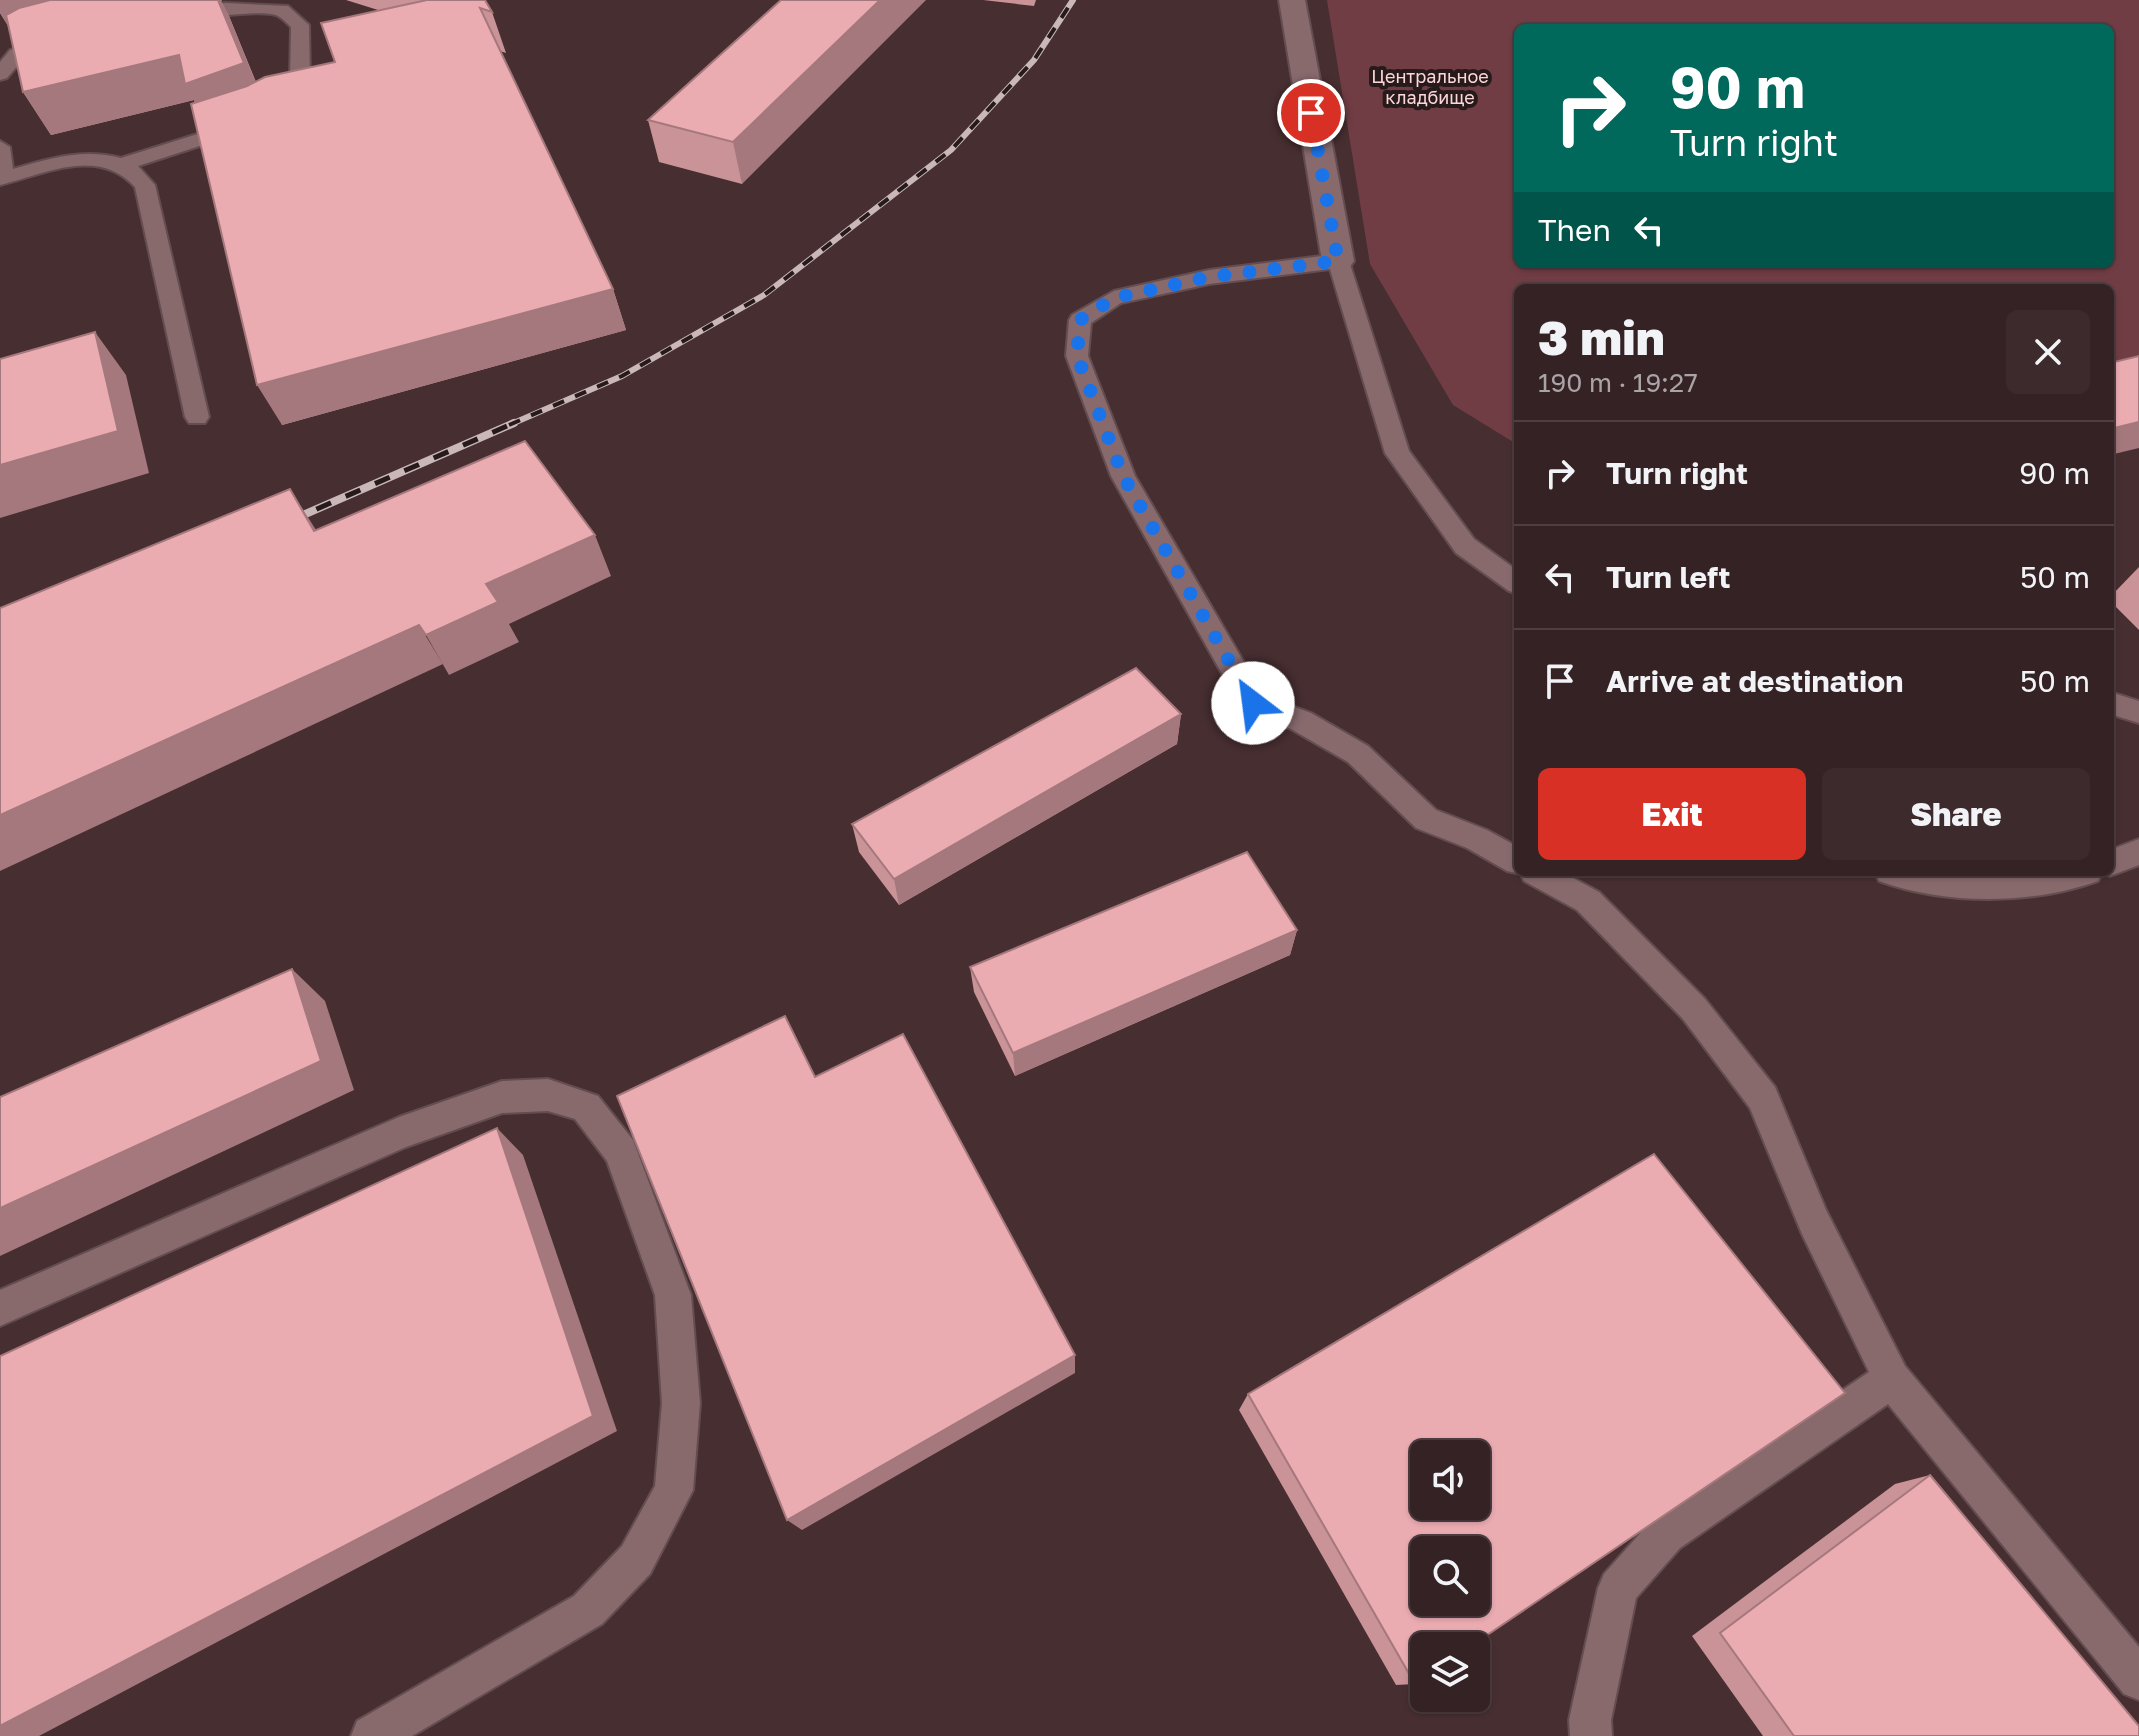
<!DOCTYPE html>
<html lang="en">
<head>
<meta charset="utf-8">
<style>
  body { margin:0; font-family:"Golos Text",sans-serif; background:#3d2a2d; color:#f1f3f6; height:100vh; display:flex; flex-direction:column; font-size:30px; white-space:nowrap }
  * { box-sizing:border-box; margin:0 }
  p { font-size:26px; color:#aaa4a7 }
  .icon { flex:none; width:44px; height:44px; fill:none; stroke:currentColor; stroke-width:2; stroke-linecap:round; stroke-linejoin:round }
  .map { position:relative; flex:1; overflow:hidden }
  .panel { position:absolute; left:1514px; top:284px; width:600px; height:592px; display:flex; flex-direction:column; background:#352225; border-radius:12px; box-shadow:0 2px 6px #0004,0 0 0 2px #4f3f42 }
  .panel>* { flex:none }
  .banner { position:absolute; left:1514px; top:24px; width:600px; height:244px; border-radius:12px; box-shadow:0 2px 6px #0004,0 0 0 2px #4f3f42; background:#00695c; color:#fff; overflow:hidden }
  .buttons { position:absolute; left:1410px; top:1440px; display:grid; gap:16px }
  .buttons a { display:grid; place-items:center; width:80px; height:80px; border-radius:12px; background:#352225; box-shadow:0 2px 6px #0004,0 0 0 2px #4f3f42; font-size:40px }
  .pin { position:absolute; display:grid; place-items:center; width:68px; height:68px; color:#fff; margin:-34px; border:4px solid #fff; border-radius:50%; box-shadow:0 2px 8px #0007 }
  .me { position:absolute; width:88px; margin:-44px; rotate:330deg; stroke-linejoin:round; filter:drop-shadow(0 0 6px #0008) }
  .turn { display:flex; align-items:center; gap:28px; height:168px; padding:0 24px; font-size:36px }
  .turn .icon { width:104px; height:104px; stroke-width:2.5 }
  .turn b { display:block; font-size:56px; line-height:68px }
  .then { display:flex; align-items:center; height:76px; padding:0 24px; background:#0003; gap:16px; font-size:30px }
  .round { display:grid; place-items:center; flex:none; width:84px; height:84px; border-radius:12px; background:#3d2a2d }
  .summary { display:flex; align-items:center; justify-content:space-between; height:136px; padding:0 24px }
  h1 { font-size:48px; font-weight:800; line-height:60px }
  .cta { display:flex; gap:16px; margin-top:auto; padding:16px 24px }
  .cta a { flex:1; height:92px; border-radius:12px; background:#d93025; color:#fff; font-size:32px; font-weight:800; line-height:92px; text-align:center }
  .cta a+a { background:#3d2a2d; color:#f1f3f6 }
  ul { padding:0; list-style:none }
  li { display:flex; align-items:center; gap:24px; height:104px; padding:0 24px; border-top:2px solid #4f3f42 }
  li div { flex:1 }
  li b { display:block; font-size:30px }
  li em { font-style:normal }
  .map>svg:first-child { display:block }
  .green { fill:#713d44; fill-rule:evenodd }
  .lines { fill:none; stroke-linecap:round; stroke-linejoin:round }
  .service-casing { stroke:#634d50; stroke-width:4 }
  .minor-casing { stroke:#634d50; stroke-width:4 }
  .service { fill:#886a6d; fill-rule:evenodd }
  .minor { fill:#886a6d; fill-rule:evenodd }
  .rail-far1-casing { stroke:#cab8b9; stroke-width:6 }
  .rail-casing { stroke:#cab8b9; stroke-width:8 }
  .rail-far1 { stroke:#261a1b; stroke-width:4; stroke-dasharray:12; stroke-linecap:butt }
  .rail { stroke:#261a1b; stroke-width:5; stroke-dasharray:16; stroke-linecap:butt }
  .wall { fill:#c99398 }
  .shaded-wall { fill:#a4787c }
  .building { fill:#eaabb1; stroke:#a4787c; stroke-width:2; fill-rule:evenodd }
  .route { stroke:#1a73e8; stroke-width:14; stroke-dasharray:0 25.2 }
  .labels { text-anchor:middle; stroke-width:8; stroke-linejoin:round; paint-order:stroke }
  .far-park-label { font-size:18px; fill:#fcd6d9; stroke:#261a1b }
</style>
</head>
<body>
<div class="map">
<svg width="2139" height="1736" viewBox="0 0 2139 1736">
  <rect width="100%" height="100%" fill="#472e31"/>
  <path class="green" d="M1327,0H2139V387L2110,393V288H1518V445L1453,405L1370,264ZM1518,28H2110V264H1518Z"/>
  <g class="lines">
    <defs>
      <g id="service">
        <path d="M225,3L288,6L309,25L310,81L293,109H279L276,105L290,81L291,27C287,23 281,17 276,15C254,8 189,24 177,12L186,7Z"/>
        <path d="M53,34L62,40L60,44L24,58L7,78L0,80V62L10,50Z"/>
        <path d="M239,121L249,127L246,131L138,166L155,185L209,417L205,423H189L185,417L135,187C98,146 45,174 0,185V141L10,147L13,169C49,158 84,148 121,158Z"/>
        <path d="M1338,254L1349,261L1409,451L1474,539L1518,571V594L1509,591L1456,553L1385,453L1330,269L1209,284L1121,303L1091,323L1088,356L1135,476L1263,695L1311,713L1368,746L1436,810L1487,830L1518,847V872H1562L1599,892L1705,999L1775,1087L1826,1210L1905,1366L2139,1647V1700L2124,1694L1888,1404L1680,1548L1636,1598L1611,1720L1612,1736H1570L1569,1720L1598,1588L1604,1574L1652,1520L1869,1372L1802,1234L1750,1108L1683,1019L1577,910L1524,881L1521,874L1507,871L1467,848L1416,828L1348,762L1291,729L1243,711L1111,476L1066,356L1069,320L1072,315L1114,291L1209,270Z"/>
        <path d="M2110,692L2139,701V723L2110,714Z"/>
        <path d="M2139,839V865L2110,876L2102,873L2098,881C2031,905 1946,905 1879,881L1875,872H2110V850Z"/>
        <path d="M548,1079L598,1096L633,1140L691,1295L700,1403L693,1490L650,1574L602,1624L412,1736H351L357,1721L574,1596L622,1546L655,1486L662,1403L655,1295L607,1161L575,1119L548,1111L502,1113L406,1147L0,1326V1290L399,1117L502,1081Z"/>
      </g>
      <path id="minor" d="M1279,0H1305L1354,261L1349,268L1338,271L1327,268L1322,261Z"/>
    </defs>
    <use href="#service" class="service-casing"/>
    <use href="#minor" class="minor-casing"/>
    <use href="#service" class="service"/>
    <use href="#minor" class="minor"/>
    <defs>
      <path id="rail-far1" d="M509,425L622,376L764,295L951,150L1034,60L1073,0"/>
      <path id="rail" d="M287,522L514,423"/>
    </defs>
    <use href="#rail-far1" class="rail-far1-casing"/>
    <use href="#rail" class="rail-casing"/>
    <use href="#rail-far1" class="rail-far1"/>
    <use href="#rail" class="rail"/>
  </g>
  <g class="wall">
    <path d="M0,0H222L221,1L229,16L256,82L335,62L378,10L346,0H485L492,12L506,53L500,51L613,289L626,330L282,425L194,100L51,135L23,92L9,27L0,13Z"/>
    <path d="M781,0L742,184L659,162L648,120Z"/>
    <path d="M983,0H1036L1034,6Z"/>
    <path d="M2139,567V630L2110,601V597Z"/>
    <path d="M1181,714L1177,744L899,905L859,852L852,824Z"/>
    <path d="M1297,930L1290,955L1015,1076L974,992L970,967Z"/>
    <path d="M1248,1394L1415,1684L1396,1685L1239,1410Z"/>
    <path d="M1930,1475L2139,1736H1763L1692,1636L1895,1484Z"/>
  </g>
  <g class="shaded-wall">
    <path d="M0,0H222L221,1L229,16L265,106L209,127L194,100L51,135L23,92L179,55L244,63L11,31L0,13Z"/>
    <path d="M880,0H926L742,184L733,142Z"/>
    <path d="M613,289L626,330L282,425L257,385Z"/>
    <path d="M95,332L126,375L149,473L0,518V465Z"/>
    <path d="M2139,422V448L2110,455V429Z"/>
    <path d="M290,489L316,530L314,531Z"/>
    <path d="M595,535L611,576L509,624L519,642L449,675L426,635L486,584Z"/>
    <path d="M419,625L443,664L0,871V815Z"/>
    <path d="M1181,714L1177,744L899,905L894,879Z"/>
    <path d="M1297,930L1290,955L1015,1076L1013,1053Z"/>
    <path d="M292,969L325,1001L354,1090L0,1256V1208Z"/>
    <path d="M497,1128L523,1155L617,1431L39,1736H0V1726Z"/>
    <path d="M1075,1355V1373L802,1530L787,1520Z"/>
  </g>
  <g class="building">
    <path d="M50,0H218L244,63L185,84L179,55L23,92L6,15L19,8Z"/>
    <path d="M427,0H485L492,12L480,8L613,289L257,385L191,104L247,86L265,77L335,62L321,23Z"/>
    <path d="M781,0H880L733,142L648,120Z"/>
    <path d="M95,332L118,431L0,465V359Z"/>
    <path d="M2139,356V422L2110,429V363Z"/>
    <path d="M525,441L595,535L486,584L498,602L426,635L419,625L0,815V608L290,489L314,531Z"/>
    <path d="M1136,668L1181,714L894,879L852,824Z"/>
    <path d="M1247,852L1297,930L1013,1053L970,967Z"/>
    <path d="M292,969L321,1061L0,1208V1097Z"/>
    <path d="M785,1016L815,1077L903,1034L1075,1355L787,1520L617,1096Z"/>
    <path d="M497,1128L593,1416L0,1726V1356Z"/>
    <path d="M1654,1154L1845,1393L1471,1646H1424V1678L1415,1684L1248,1394ZM1424,1454H1476V1506H1424ZM1424,1550H1476V1602H1424Z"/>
    <path d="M1930,1475L2139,1726V1736H1794L1720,1633Z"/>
  </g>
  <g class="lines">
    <path class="route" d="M1253,703L1123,476L1077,356L1080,320L1114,298L1209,277L1338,261L1311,113"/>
  </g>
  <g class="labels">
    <g class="far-park-label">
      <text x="1430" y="83">Центральное<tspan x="1430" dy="21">кладбище</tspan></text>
    </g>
  </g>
</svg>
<div class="buttons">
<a><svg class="icon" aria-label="sound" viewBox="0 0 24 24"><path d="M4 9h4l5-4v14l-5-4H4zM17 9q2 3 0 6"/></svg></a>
<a><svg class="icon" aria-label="search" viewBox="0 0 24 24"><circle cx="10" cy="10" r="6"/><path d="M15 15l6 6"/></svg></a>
<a><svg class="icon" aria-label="layers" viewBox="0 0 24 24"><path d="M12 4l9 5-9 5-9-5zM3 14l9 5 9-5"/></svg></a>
</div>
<div class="pin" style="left:1311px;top:113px;background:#d93025"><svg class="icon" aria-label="arrive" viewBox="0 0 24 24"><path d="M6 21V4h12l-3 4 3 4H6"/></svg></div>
<svg class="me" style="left:1253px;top:703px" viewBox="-20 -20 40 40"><circle r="19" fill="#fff"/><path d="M0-13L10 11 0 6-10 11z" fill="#1a73e8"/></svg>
<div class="banner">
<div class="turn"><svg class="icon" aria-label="right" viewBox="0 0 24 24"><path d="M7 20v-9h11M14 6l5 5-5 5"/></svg><div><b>90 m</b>Turn right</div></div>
<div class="then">Then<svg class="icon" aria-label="left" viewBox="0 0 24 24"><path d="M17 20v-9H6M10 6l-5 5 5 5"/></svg></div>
</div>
<section class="panel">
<div class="summary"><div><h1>3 min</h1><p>190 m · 19:27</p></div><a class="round"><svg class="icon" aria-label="close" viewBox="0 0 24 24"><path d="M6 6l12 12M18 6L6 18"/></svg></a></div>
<ul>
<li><svg class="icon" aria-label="right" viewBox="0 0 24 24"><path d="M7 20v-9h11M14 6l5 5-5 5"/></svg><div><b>Turn right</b></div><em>90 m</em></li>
<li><svg class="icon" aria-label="left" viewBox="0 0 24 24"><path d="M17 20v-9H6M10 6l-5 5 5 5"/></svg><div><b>Turn left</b></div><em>50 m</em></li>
<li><svg class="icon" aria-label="arrive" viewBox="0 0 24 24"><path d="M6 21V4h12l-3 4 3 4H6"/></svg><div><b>Arrive at destination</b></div><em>50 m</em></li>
</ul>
<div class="cta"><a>Exit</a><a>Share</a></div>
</section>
</div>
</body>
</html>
